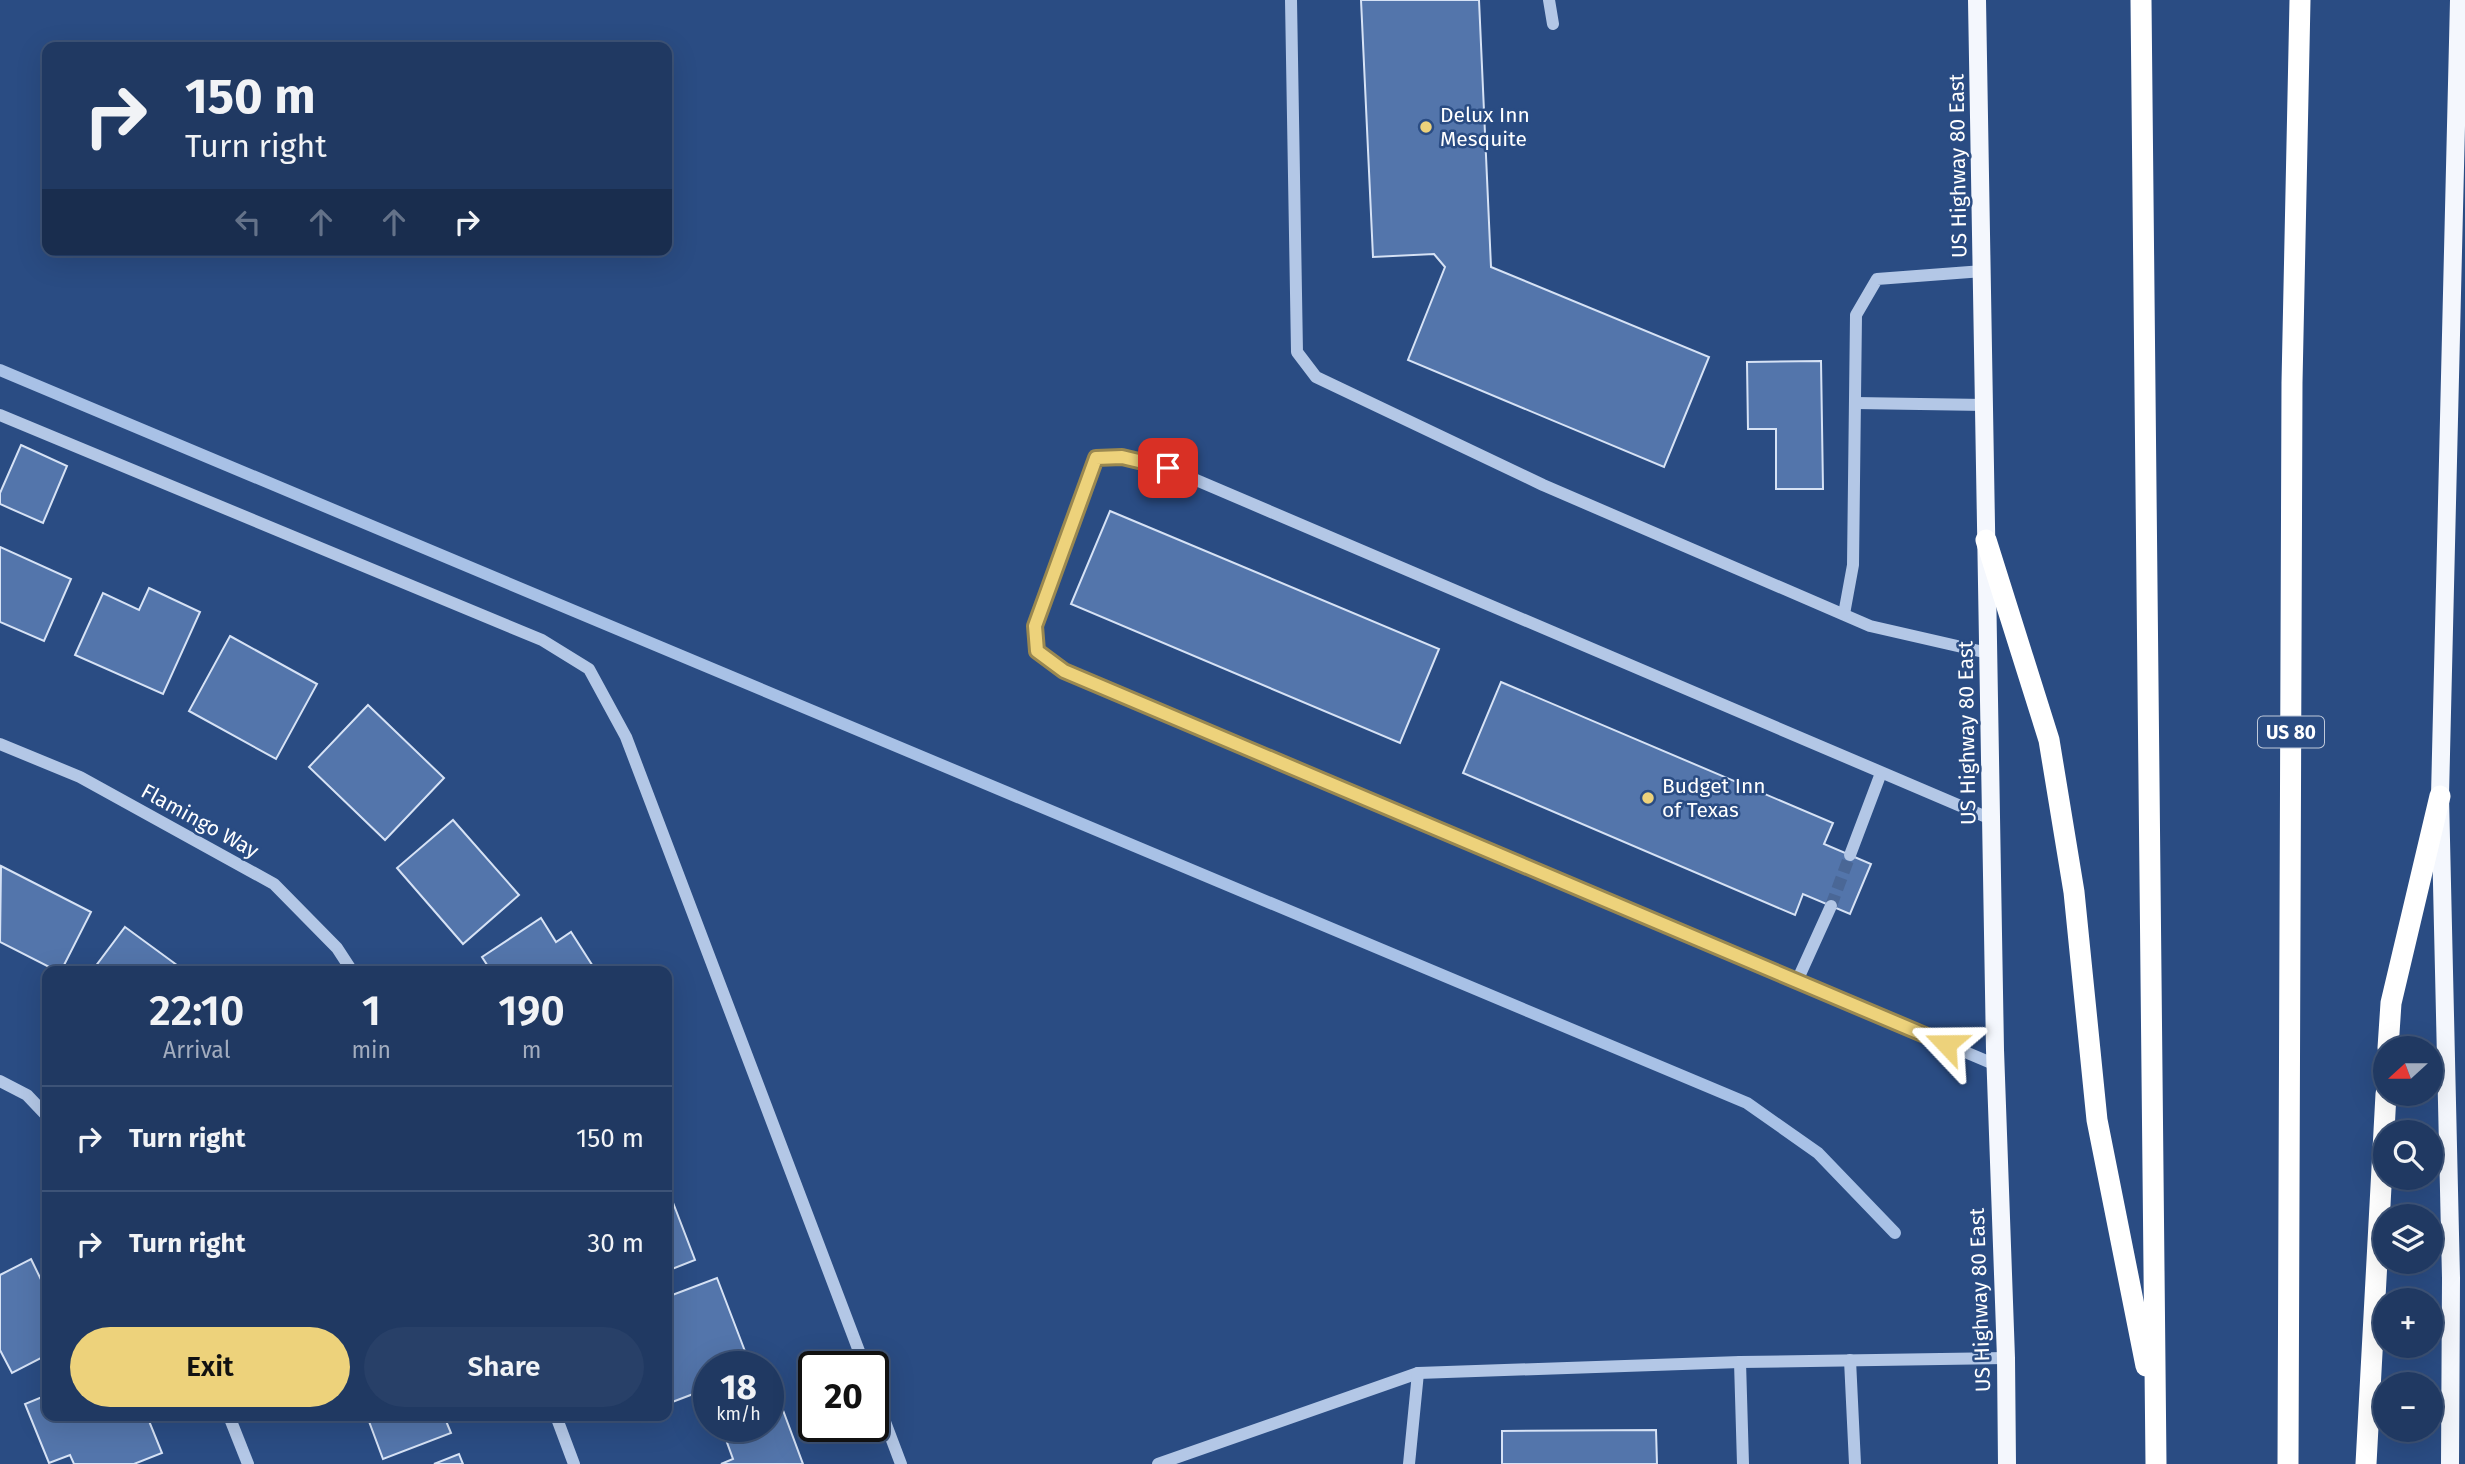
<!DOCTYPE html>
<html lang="en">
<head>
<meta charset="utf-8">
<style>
  body { margin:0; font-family:"Fira Sans",sans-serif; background:#284068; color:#f1f3f6; height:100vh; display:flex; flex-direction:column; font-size:26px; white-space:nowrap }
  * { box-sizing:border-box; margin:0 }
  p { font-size:23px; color:#a2acbe }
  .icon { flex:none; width:38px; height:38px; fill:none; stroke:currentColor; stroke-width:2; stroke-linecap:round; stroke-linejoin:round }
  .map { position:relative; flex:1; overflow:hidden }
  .drawer { position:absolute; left:42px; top:966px; width:630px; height:455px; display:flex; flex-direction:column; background:#203962; border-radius:14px; box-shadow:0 7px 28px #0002,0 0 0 2px #3d5377 }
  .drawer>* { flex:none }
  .hud { position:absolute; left:42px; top:42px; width:630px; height:214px; border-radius:14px; box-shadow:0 7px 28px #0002,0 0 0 2px #3d5377; background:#203962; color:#f1f3f6; overflow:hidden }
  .needle { width:46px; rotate:249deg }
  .fabs { position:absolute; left:2373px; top:1036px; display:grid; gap:14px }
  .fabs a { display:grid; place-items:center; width:70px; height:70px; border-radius:50%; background:#203962; box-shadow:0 7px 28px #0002,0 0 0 2px #3d5377; font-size:35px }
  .speed { position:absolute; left:693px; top:1351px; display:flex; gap:14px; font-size:35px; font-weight:700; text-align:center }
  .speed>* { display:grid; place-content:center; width:91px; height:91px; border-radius:50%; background:#203962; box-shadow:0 7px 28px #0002,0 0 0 2px #3d5377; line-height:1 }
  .speed small { font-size:18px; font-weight:400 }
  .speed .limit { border:4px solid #111; border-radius:10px; background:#fff; color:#111 }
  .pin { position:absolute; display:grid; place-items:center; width:60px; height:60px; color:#fff; margin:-30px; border-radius:14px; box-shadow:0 4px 10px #0006 }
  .me { position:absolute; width:77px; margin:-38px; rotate:293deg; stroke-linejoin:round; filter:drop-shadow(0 0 5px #0008) }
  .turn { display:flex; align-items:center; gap:24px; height:147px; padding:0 28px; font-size:32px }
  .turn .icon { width:91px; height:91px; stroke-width:2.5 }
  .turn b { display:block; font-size:49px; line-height:60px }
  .lanes { display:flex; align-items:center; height:66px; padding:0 28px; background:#0003; justify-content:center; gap:35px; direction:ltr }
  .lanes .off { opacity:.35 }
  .eta { display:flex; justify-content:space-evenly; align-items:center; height:119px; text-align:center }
  .eta b { font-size:42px; font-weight:600; line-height:49px }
  .button { display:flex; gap:14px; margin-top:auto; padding:14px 28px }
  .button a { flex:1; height:80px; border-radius:42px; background:#edd27b; color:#111; font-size:28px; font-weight:600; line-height:80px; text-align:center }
  .button a+a { background:#284068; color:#f1f3f6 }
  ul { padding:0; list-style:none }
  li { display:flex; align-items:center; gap:21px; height:105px; padding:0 28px; border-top:2px solid #3d5377 }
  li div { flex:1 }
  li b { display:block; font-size:26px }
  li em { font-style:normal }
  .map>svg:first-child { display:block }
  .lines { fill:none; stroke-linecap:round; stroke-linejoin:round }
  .stream { stroke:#a8c1e6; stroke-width:12 }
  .building { fill:#5375ab; stroke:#d6e2f5; stroke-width:2 }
  .minor-tunnel { stroke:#4a6796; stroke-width:12; stroke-dasharray:12 6; stroke-linecap:butt }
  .minor { stroke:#b3c7e6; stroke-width:12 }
  .major { stroke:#f4f7fd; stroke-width:18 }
  .highway { stroke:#fff; stroke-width:21 }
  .route-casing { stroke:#9a8850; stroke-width:18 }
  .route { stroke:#edd27b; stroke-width:12 }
  .poi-dot { fill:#edd27b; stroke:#2a4c83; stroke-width:2.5 }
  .labels { text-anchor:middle; stroke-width:5; stroke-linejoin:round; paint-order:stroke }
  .shield { fill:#2a4c83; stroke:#bfc9da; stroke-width:2 }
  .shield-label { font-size:19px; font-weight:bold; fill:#fff }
  .poi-label { font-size:21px; fill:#fff; stroke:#2a4c83; text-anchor:start }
  .street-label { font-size:21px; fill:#fff; stroke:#2a4c83 }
</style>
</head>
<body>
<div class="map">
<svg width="2465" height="1464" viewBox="0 0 2465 1464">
  <rect width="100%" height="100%" fill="#2a4c83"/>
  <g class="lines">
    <path class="stream" d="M0,370L1747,1103L1818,1153L1895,1233"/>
  </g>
  <g class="building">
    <path d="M1361,0H1479L1491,267L1709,357L1664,467L1408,360L1445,267L1434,254L1373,257Z"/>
    <path d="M1821,361L1823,489H1776V429H1748L1747,362Z"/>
    <path d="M21,445L67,466L43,523L0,504V493Z"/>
    <path d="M1110,511L1439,649L1400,743L1071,604Z"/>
    <path d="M0,547L71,579L44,641L0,622Z"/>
    <path d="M149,588L200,612L163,694L75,655L103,593L139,610Z"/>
    <path d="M230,636L317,684L276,759L189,711Z"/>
    <path d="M1501,682L1833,823L1824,844L1871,864L1850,914L1803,894L1795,915L1463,773Z"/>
    <path d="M368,705L444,778L385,840L309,767Z"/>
    <path d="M453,820L519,895L463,944L397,868Z"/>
    <path d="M1,866L91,912L61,971H57L0,942Z"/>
    <path d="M541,918L556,942L571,932L596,971H491L482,957Z"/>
    <path d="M125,927L185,971H92Z"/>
    <path d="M667,1187L695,1260L667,1271Z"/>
    <path d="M31,1259L47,1292V1355L12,1373L0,1350V1275Z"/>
    <path d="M717,1278L751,1367H709V1388L667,1404V1297Z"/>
    <path d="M774,1386L803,1464H721L733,1459L721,1426H768V1388Z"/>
    <path d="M47,1395V1416H147L162,1453L134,1464H74L70,1455L49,1463L25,1404Z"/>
    <path d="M367,1416H444L451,1433L383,1459Z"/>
    <path d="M1656,1430L1657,1464H1502V1431Z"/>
    <path d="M459,1454L463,1464H434Z"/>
  </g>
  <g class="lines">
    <path class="minor-tunnel" d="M1831,906L1850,855"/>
    <g class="minor">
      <path d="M1291,0L1297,352L1316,377L1543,485L1870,626L1988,653"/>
      <path d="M1549,0L1553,24"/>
      <path d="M1855,403L1985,405"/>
      <path d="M0,415L542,640L589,669L626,737L865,1367"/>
      <path d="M1844,614L1853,565L1856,315L1877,279L1983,271"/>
      <path d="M0,744L80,777L274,884L337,948L352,971"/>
      <path d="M1991,819L1168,468L1122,457L1096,458L1035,626L1037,651L1064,671L1996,1065"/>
      <path d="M1850,855L1881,773"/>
      <path d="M1797,981L1831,906"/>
      <path d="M0,1081L27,1095L47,1116"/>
      <path d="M1850,1360L1855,1464"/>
      <path d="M1740,1362L1743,1464"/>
      <path d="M873,1390L901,1464"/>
      <path d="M229,1416L248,1464"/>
      <path d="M556,1416L574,1464"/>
      <path d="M1158,1464L1418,1373L1740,1362L2006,1358"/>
      <path d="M1409,1464L1418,1373"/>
    </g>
    <g class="major">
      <path d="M1977,0L1995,1050L2006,1358L2007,1464"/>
      <path d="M2450,1464L2451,1278L2440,796L2459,0"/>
    </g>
    <g class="highway">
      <path d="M2141,0L2156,1464"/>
      <path d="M1986,540L2049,740L2074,892L2097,1120L2146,1366"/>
      <path d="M2388,1048L2391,1003L2440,796"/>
      <path d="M2288,1464L2292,383L2300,0"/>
      <path d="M2366,1464L2386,1094"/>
    </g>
  </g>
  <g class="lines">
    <defs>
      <path id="route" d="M1168,468L1122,457L1096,458L1035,626L1037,651L1064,671L1946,1044"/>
    </defs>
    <use href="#route" class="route-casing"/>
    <use href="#route" class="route"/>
  </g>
  <g class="poi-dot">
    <circle cx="1426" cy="127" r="7"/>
    <circle cx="1648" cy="798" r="7"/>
  </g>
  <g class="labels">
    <rect class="shield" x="2258" y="716.5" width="66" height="31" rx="5"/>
    <g class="shield-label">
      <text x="2291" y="739">US 80</text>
    </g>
    <g class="poi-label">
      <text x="1440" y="122">Delux Inn<tspan x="1440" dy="24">Mesquite</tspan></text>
      <text x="1662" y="793">Budget Inn<tspan x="1662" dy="24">of Texas</tspan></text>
    </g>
    <g class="street-label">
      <text transform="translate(1958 166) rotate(-91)" y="7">US Highway 80 East</text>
      <text transform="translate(1967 733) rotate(-91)" y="7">US Highway 80 East</text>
      <text transform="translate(200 821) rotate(29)" y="7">Flamingo Way</text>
      <text transform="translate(1980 1300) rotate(-92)" y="7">US Highway 80 East</text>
    </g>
  </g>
</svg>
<div class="fabs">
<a><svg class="needle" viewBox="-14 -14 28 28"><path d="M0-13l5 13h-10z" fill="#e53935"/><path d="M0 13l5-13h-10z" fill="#a2acbe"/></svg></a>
<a><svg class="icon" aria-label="search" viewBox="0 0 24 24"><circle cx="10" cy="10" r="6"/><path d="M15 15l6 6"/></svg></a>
<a><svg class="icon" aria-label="layers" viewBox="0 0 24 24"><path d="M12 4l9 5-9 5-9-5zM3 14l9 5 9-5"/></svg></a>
<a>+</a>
<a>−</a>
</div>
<div class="speed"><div>18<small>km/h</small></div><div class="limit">20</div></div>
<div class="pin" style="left:1168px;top:468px;background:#d93025"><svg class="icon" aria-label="arrive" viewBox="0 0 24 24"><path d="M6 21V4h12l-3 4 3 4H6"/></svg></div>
<svg class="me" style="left:1946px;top:1044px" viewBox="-20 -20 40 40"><path d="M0-17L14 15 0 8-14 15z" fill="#edd27b" stroke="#fff" stroke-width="4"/></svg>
<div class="hud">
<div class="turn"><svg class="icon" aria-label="right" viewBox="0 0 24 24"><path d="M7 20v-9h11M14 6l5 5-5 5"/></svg><div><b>150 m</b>Turn right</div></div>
<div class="lanes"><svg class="icon off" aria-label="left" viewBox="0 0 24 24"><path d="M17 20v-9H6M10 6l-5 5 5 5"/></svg><svg class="icon off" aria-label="ahead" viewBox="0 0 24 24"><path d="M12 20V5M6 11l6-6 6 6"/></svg><svg class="icon off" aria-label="ahead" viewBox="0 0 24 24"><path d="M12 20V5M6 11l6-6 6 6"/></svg><svg class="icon" aria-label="right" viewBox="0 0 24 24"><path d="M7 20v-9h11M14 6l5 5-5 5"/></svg></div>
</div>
<section class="drawer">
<div class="eta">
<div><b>22:10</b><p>Arrival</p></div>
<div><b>1</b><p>min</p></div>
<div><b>190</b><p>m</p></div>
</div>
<ul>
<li><svg class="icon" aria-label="right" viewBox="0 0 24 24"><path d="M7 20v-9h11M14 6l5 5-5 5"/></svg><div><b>Turn right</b></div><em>150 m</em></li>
<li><svg class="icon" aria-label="right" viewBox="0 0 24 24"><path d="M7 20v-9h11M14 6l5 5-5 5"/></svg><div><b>Turn right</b></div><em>30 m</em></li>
</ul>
<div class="button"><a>Exit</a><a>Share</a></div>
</section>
</div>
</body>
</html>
